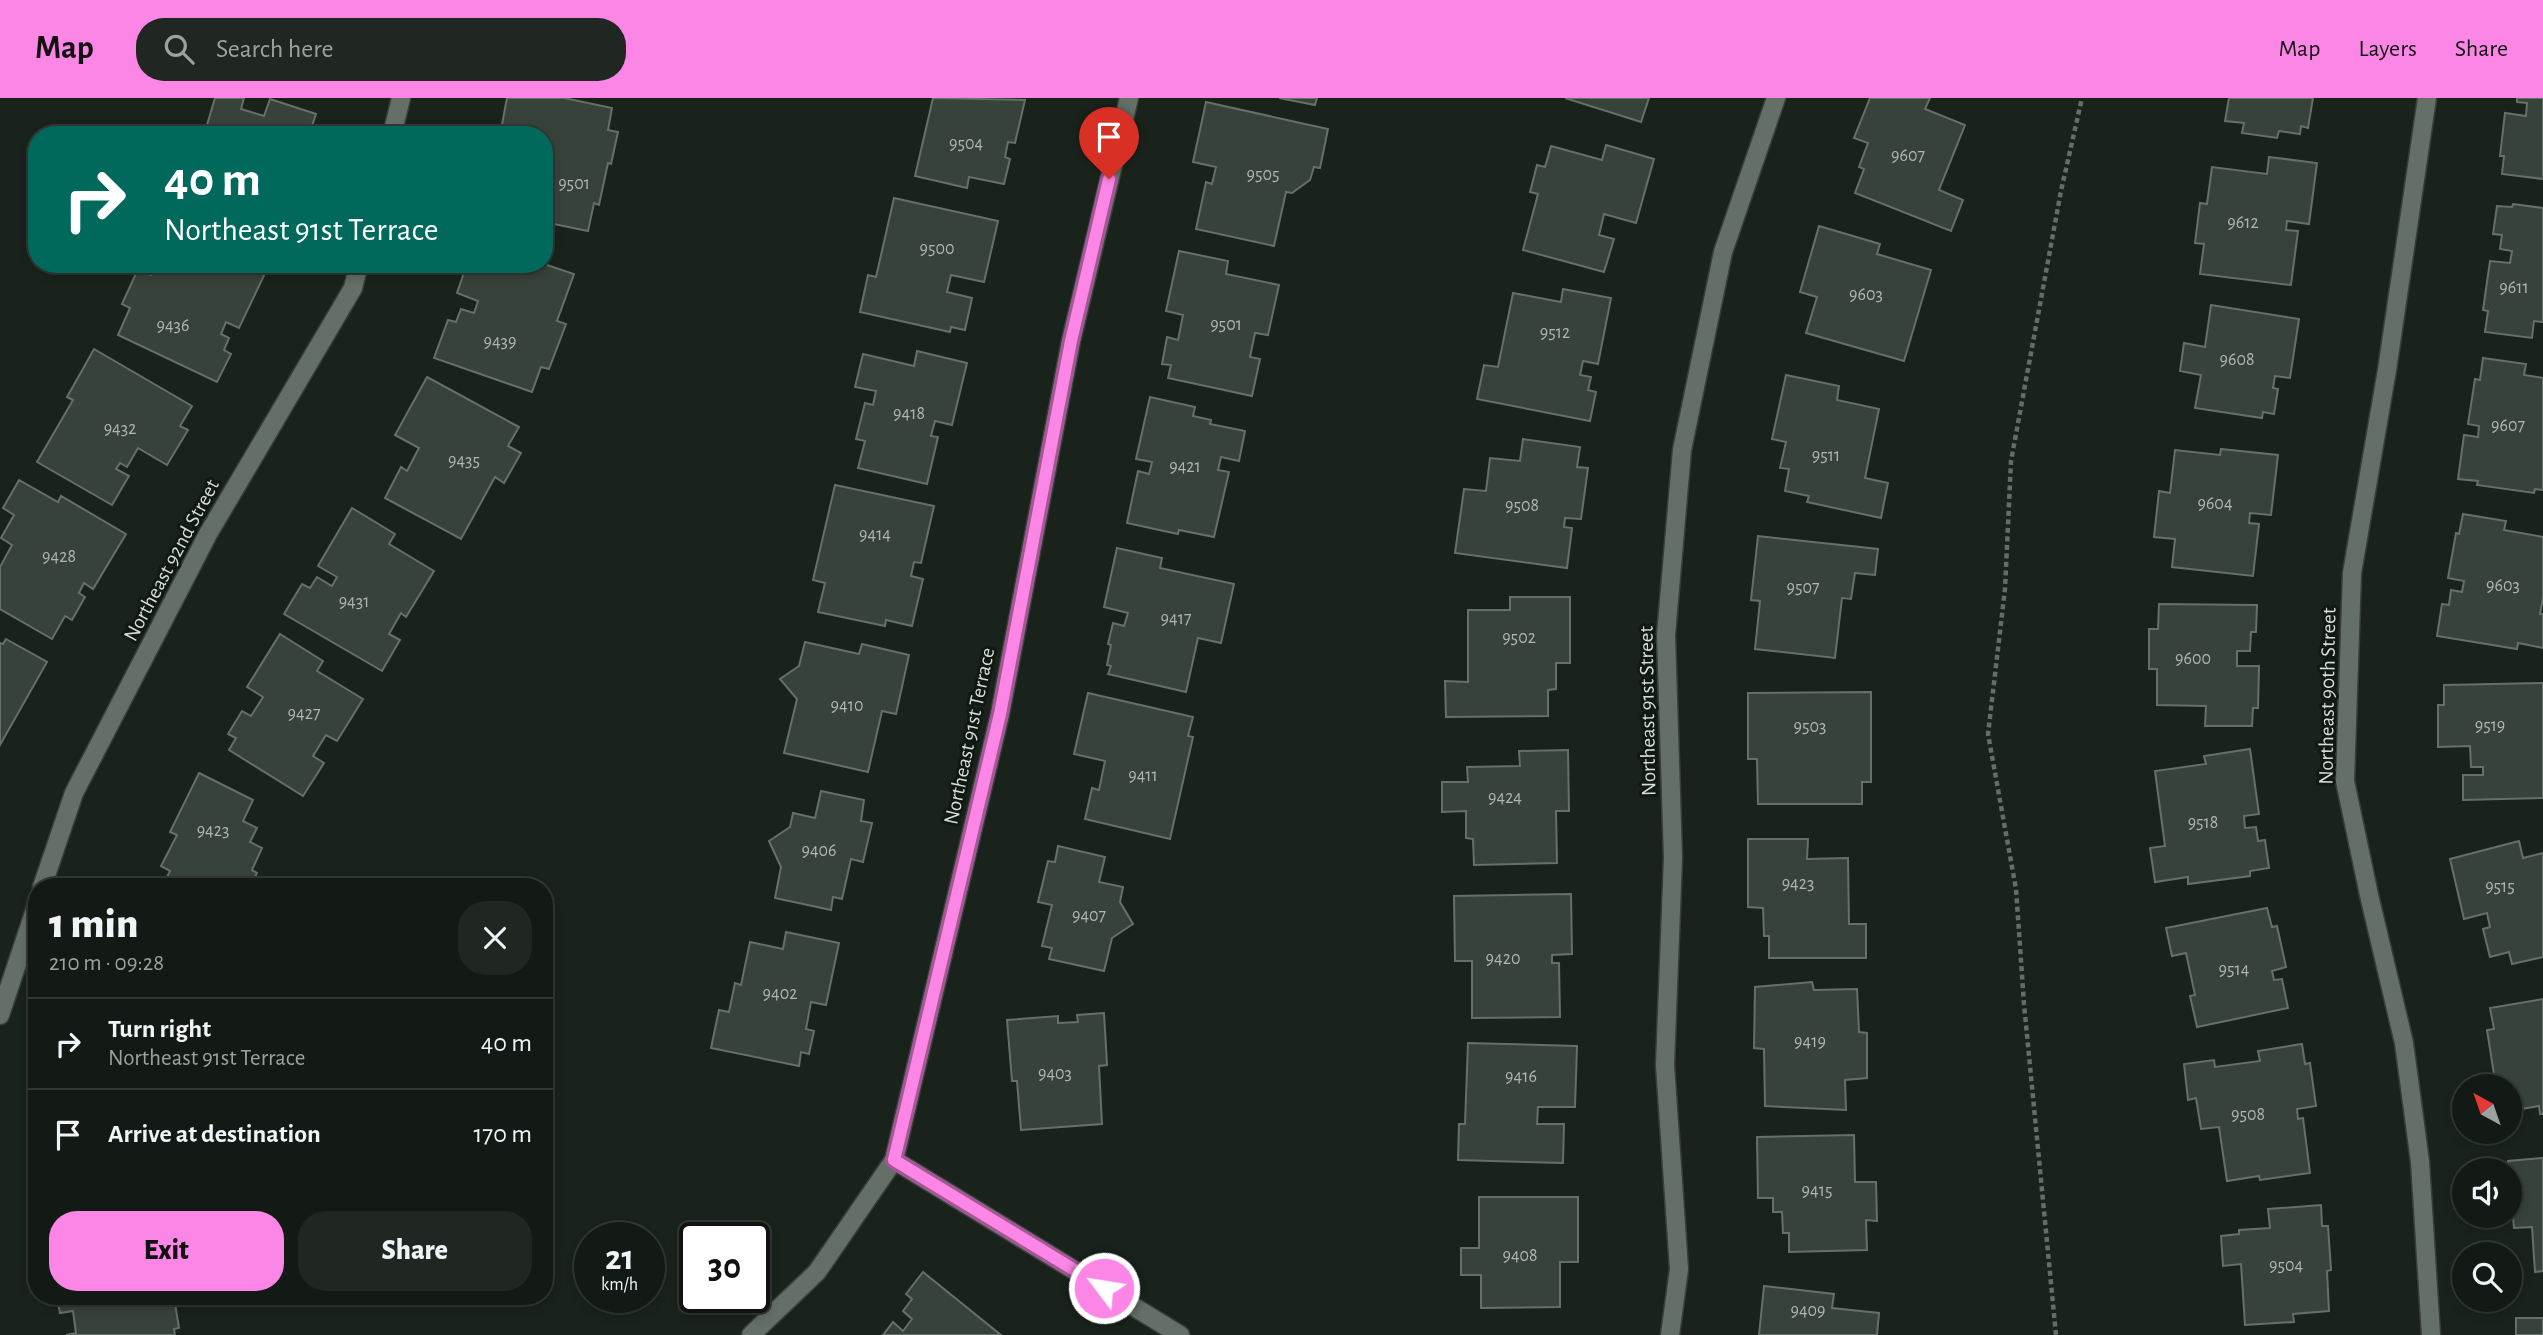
<!DOCTYPE html>
<html lang="en">
<head>
<meta charset="utf-8">
<style>
  body { margin:0; font-family:"Alegreya Sans",sans-serif; background:#202722; color:#f1f3f6; height:100vh; display:flex; flex-direction:column; font-size:26px; white-space:nowrap }
  * { box-sizing:border-box; margin:0 }
  p { font-size:23px; color:#9da1a0 }
  .icon { flex:none; width:38px; height:38px; fill:none; stroke:currentColor; stroke-width:2; stroke-linecap:round; stroke-linejoin:round }
  .map { position:relative; flex:1; overflow:hidden }
  .drawer { position:absolute; left:28px; top:780px; width:525px; height:427px; display:flex; flex-direction:column; background:#131a15; border-radius:28px; box-shadow:0 4px 10px #0003,0 0 0 2px #323834 }
  .drawer>* { flex:none }
  .guide { position:absolute; left:28px; top:28px; width:525px; height:147px; border-radius:28px; box-shadow:0 4px 10px #0003,0 0 0 2px #323834; background:#00695c; color:#fff; overflow:hidden }
  .needle { width:46px; rotate:320deg }
  .fabs { position:absolute; left:2452px; top:976px; display:grid; gap:14px }
  .fabs a { display:grid; place-items:center; width:70px; height:70px; border-radius:50%; background:#131a15; box-shadow:0 4px 10px #0003,0 0 0 2px #323834; font-size:35px }
  .speed { position:absolute; left:574px; top:1124px; display:flex; gap:14px; font-size:35px; font-weight:700; text-align:center }
  .speed>* { display:grid; place-content:center; width:91px; height:91px; border-radius:50%; background:#131a15; box-shadow:0 4px 10px #0003,0 0 0 2px #323834; line-height:1 }
  .speed small { font-size:18px; font-weight:400 }
  .speed .limit { border:4px solid #111; border-radius:10px; background:#fff; color:#111 }
  .pin { position:absolute; display:grid; place-items:center; width:60px; height:60px; color:#fff; margin:-72px -30px; border-radius:50% 50% 50% 0; rotate:-45deg; box-shadow:0 0 7px #0007 }
  .pin .icon { rotate:45deg }
  .me { position:absolute; width:77px; margin:-38px; rotate:301deg; stroke-linejoin:round; filter:drop-shadow(0 0 5px #0008) }
  .turn { display:flex; align-items:center; gap:24px; height:147px; padding:0 21px; font-size:32px }
  .turn .icon { width:91px; height:91px; stroke-width:2.5 }
  .turn b { display:block; font-size:49px; line-height:60px }
  .round { display:grid; place-items:center; flex:none; width:74px; height:74px; border-radius:28px; background:#202722 }
  .head { display:flex; align-items:center; justify-content:space-between; height:119px; padding:0 21px }
  h1 { font-size:42px; font-weight:800; line-height:52px }
  .action { display:flex; gap:14px; margin-top:auto; padding:14px 21px }
  .action a { flex:1; height:80px; border-radius:28px; background:#fb86e5; color:#111; font-size:28px; font-weight:800; line-height:80px; text-align:center }
  .action a+a { background:#202722; color:#f1f3f6 }
  ul { padding:0; list-style:none }
  li { display:flex; align-items:center; gap:21px; height:91px; padding:0 21px; border-top:2px solid #323834 }
  li div { flex:1 }
  li b { display:block; font-size:26px }
  li em { font-style:normal }
  header { display:flex; align-items:center; gap:42px; box-sizing:border-box; height:98px; padding:0 35px; background:#fb86e5; color:#111 }
  header strong { font-size:33px }
  nav { display:flex; gap:38px; margin-inline-start:auto; font-size:24px }
  .search { width:490px; height:63px; background:#202722; display:flex; align-items:center; gap:18px; box-sizing:border-box; padding:0 24px; border-radius:28px; color:#9da1a0; font-size:26px }
  .map>svg:first-child { display:block }
  .building { fill:#37423a; stroke:#657068; stroke-width:2 }
  .lines { fill:none; stroke-linecap:round; stroke-linejoin:round }
  .street-casing { stroke:#383e3a; stroke-width:21 }
  .path { stroke:#646d67; stroke-width:4.5; stroke-dasharray:5 3.5; stroke-linecap:butt }
  .street { stroke:#646f67; stroke-width:18 }
  .route-casing { stroke:#a35795; stroke-width:18 }
  .route { stroke:#fb86e5; stroke-width:12 }
  .labels { text-anchor:middle; stroke-width:6; stroke-linejoin:round; paint-order:stroke }
  .number-label { font-size:18px; fill:#b0b7b2 }
  .street-label { font-size:21px; fill:#d8deda; stroke:#101913 }
</style>
</head>
<body>
<header>
<strong>Map</strong>
<div class="search"><svg class="icon" aria-label="search" viewBox="0 0 24 24"><circle cx="10" cy="10" r="6"/><path d="M15 15l6 6"/></svg>Search here</div>
<nav><a>Map</a><a>Layers</a><a>Share</a></nav>
</header>
<div class="map">
<svg width="2543" height="1237" viewBox="0 0 2543 1237">
  <rect width="100%" height="100%" fill="#19231c"/>
  <g class="building">
    <path d="M215,0H244L241,11L264,18L270,1L316,16L309,37H204Z"/>
    <path d="M507,0H564L612,10L608,32L618,34L611,66L608,65L599,107L594,105L588,133L544,124V37H500Z"/>
    <path d="M933,0L1025,2L1015,45L1008,44L1005,59L1010,61L1004,86L969,79L967,90L915,78Z"/>
    <path d="M1279,0H1317L1315,7Z"/>
    <path d="M1565,0H1649L1641,24Z"/>
    <path d="M1870,0H1930L1925,11L1965,27L1939,92L1963,102L1951,133L1855,95L1864,71L1859,69L1868,45L1854,40Z"/>
    <path d="M2229,0H2313L2308,30L2301,28L2300,36L2279,33L2277,40L2242,35L2244,25L2225,23Z"/>
    <path d="M2517,0H2543V81L2502,76L2504,58H2500L2505,15L2526,18L2527,5L2517,4Z"/>
    <path d="M1206,4L1328,31L1320,70L1314,69L1310,82L1292,95L1286,94L1274,148L1196,131L1206,84L1212,86L1216,69L1193,64Z"/>
    <path d="M1606,47L1654,61L1636,125L1604,116L1599,137L1614,141L1604,174L1523,152L1538,96L1530,94L1537,67L1545,69L1551,48L1602,62Z"/>
    <path d="M2269,59L2317,65L2309,126L2287,123L2286,132L2298,133L2291,187L2200,176L2204,146L2195,145L2200,105L2207,106L2212,69L2267,76Z"/>
    <path d="M894,100L998,123L984,184L951,177L947,194L972,200L965,232L951,229L950,234L860,214L868,177L876,179Z"/>
    <path d="M2513,106L2543,110V224L2534,223L2532,240L2485,234L2488,213L2483,212L2490,163L2510,165L2512,153L2500,151L2502,137L2493,136L2497,108L2512,109Z"/>
    <path d="M1819,128L1880,146L1877,156L1931,172L1904,263L1806,235L1817,199L1800,194Z"/>
    <path d="M1179,153L1228,163L1226,176L1279,187L1268,237L1255,235L1250,259L1260,261L1252,298L1168,280L1171,267L1162,266L1167,239L1178,242L1183,217L1166,213Z"/>
    <path d="M157,166H263L268,169L239,230L226,224L221,236L229,240L224,252L231,256L217,284L118,237L130,210L122,206L138,171L151,177Z"/>
    <path d="M467,166H544L574,176L557,223L566,226L549,271L541,269L532,294L434,260L448,222L456,224L461,211L474,215L478,203L457,195Z"/>
    <path d="M1563,191L1611,200L1598,266L1583,263L1580,277L1591,279L1588,292L1596,294L1590,323L1477,301L1484,267L1498,269L1513,195L1561,204Z"/>
    <path d="M2211,207L2299,221L2290,280L2275,278L2273,290L2278,291L2274,316L2263,314L2262,320L2195,310L2201,277L2180,273L2184,245L2205,249Z"/>
    <path d="M94,251L192,308L180,328L188,332L167,367L138,350L127,369L120,365L116,371L129,378L112,407L37,364L73,302L67,299Z"/>
    <path d="M917,253L967,265L952,327L935,323L931,338L938,339L927,386L858,370L865,343L856,341L865,305L873,307L876,293L855,289L863,256L914,268Z"/>
    <path d="M2483,260L2526,266L2524,277L2543,280V392L2535,391L2534,395L2477,387L2478,383L2458,381L2464,337L2478,339L2479,328L2468,326L2475,281L2480,282Z"/>
    <path d="M1786,277L1839,288L1837,302L1879,311L1865,380L1888,385L1881,420L1807,404L1809,398L1785,393L1789,371L1780,370L1786,344L1772,341Z"/>
    <path d="M427,279L519,329L508,348L521,355L504,385L495,379L461,441L385,400L401,369L407,373L419,350L395,337Z"/>
    <path d="M1150,299L1195,309L1193,318L1211,322L1210,326L1245,333L1239,363L1221,359L1218,372L1229,374L1214,439L1179,432L1178,436L1127,425L1138,373L1149,376L1152,364L1136,361Z"/>
    <path d="M1523,341L1580,349L1577,369L1588,370L1581,421L1565,420L1564,429L1572,430L1567,470L1455,455L1464,391L1486,393L1490,360L1520,363Z"/>
    <path d="M2221,351L2278,357L2271,417L2250,415L2249,425L2259,426L2253,478L2172,469L2175,441L2154,439L2159,393L2170,395L2175,352L2220,357Z"/>
    <path d="M19,382L58,404L61,398L126,436L93,491L84,485L79,495L85,499L72,522L65,518L52,541L0,511V469L12,447L1,440L14,417L3,410Z"/>
    <path d="M835,387L934,408L921,465L914,464L911,478L923,481L912,528L886,522L885,528L818,514L825,485L813,482Z"/>
    <path d="M352,410L395,436L389,446L434,473L406,519L401,515L389,536L400,542L382,573L284,516L302,486L310,490L317,479L332,488L337,479L318,468Z"/>
    <path d="M2463,416L2506,423L2504,432L2543,439V500L2540,516H2543V550L2518,545L2517,551L2437,538L2442,506L2449,507L2451,492L2462,494L2464,483L2448,480L2456,435L2459,436Z"/>
    <path d="M1758,438L1878,451L1875,477L1855,475L1851,501L1842,500L1835,560L1755,551L1760,503L1751,502Z"/>
    <path d="M1117,450L1162,460L1160,470L1234,486L1221,545L1198,540L1186,594L1108,576L1111,568L1107,567L1111,547L1108,546L1113,525L1124,528L1128,515L1104,509Z"/>
    <path d="M1510,499H1570V565H1556V591L1548,592V618L1446,619L1445,583L1468,584V512H1510Z"/>
    <path d="M2159,506L2257,507L2256,534H2251L2250,553H2237V568H2259L2258,610H2253L2252,628H2205L2206,608L2157,607V571H2149V531H2158Z"/>
    <path d="M280,536L323,563L317,573L363,601L337,643L326,637L313,658L324,665L303,698L229,652L236,640L228,636L242,613L251,618L263,599L247,589Z"/>
    <path d="M6,541L47,564L0,647V545L3,546Z"/>
    <path d="M805,544L859,556L862,546L909,557L896,616L882,613L868,674L784,655L797,601L780,581L799,568Z"/>
    <path d="M2543,585V700L2463,702V677H2483V669H2471L2470,648L2438,649V607H2444V587Z"/>
    <path d="M1871,594V684H1862V706H1758L1757,661H1748V595Z"/>
    <path d="M1088,595L1193,619L1188,638L1193,639L1170,741L1085,721L1092,690L1099,692L1105,663L1074,656Z"/>
    <path d="M2250,651L2259,716L2244,718L2245,730L2256,729L2258,743L2265,742L2269,770L2250,773V778L2188,786V779L2155,784L2150,750L2165,748L2155,673L2206,666L2204,658Z"/>
    <path d="M1568,652L1569,713H1556L1557,765L1474,767L1473,741L1466,740V713L1442,714V684H1468L1467,669L1520,668L1519,653Z"/>
    <path d="M199,675L253,702L243,723L257,730L250,744L262,750L252,772L257,775L250,789H178L165,783L170,773L161,768L177,737L170,734Z"/>
    <path d="M821,693L864,702L861,723L872,725L863,764L851,761L842,801L833,799L831,812L775,800L781,769L769,743L790,729L793,715L815,720Z"/>
    <path d="M1748,741H1808L1807,761L1848,760L1849,826H1866V860H1769V838H1764L1763,810L1748,809Z"/>
    <path d="M2519,743L2523,760L2543,755V859L2512,866L2509,854L2490,859L2483,831L2490,829L2487,815L2464,821L2450,761Z"/>
    <path d="M1058,748L1105,759L1099,784L1123,789L1120,804L1133,826L1112,840L1104,873L1049,861L1052,850L1042,848L1052,807L1038,804L1048,763L1055,764Z"/>
    <path d="M1571,796L1572,856L1552,857V865H1559L1560,919L1472,920V863H1455L1454,798Z"/>
    <path d="M2267,810L2272,829L2277,828L2286,869L2272,873L2274,882L2282,881L2288,910L2197,929L2190,898L2195,897L2186,855L2172,858L2166,830Z"/>
    <path d="M786,834L839,845L826,907L811,904L806,931L814,933L809,956L801,954L799,968L711,950L719,912L729,914L735,885L741,887L750,844L783,851Z"/>
    <path d="M1812,884L1814,892L1857,891L1859,934L1867,935V980L1845,982L1846,1012L1765,1008L1764,951L1754,950L1755,889Z"/>
    <path d="M2543,901V1016H2540L2539,1008L2510,1013V989H2496L2487,932L2494,931L2490,910Z"/>
    <path d="M1104,915L1107,967L1099,968L1102,1026L1021,1032L1017,983H1012L1007,922L1058,918V925L1078,924L1077,917Z"/>
    <path d="M1468,945L1577,948L1575,1009H1538L1537,1026H1564L1563,1065L1458,1062L1459,1026H1465Z"/>
    <path d="M2302,946L2305,966L2310,965L2316,1008L2297,1011L2298,1021L2303,1020L2310,1075L2260,1082L2259,1078L2227,1083L2219,1029L2201,1031L2196,1000L2188,1002L2184,966L2214,962L2215,969L2260,963L2258,953Z"/>
    <path d="M1854,1037L1855,1084H1876L1877,1123L1866,1122L1867,1152L1789,1154V1135H1783L1782,1114H1773V1100H1758L1757,1039Z"/>
    <path d="M2543,1060V1173L2535,1174L2532,1129L2514,1130L2508,1063Z"/>
    <path d="M1479,1099H1578V1164H1560V1209L1481,1210V1177H1461V1150H1479Z"/>
    <path d="M2321,1107L2322,1128H2328L2331,1172L2327,1173L2329,1213L2293,1216L2294,1224L2245,1227L2241,1166L2223,1168L2221,1138L2239,1136V1132L2270,1130L2268,1111Z"/>
    <path d="M923,1174L1001,1237H883L893,1224L903,1233L912,1221L903,1213L912,1201L906,1196Z"/>
    <path d="M1764,1188L1834,1196L1832,1210L1879,1215L1877,1237H1759Z"/>
    <path d="M57,1199H174L179,1230L174,1231L175,1237H66L76,1235L73,1213L60,1215Z"/>
    <rect x="2516" y="1220" width="27" height="17"/>
  </g>
  <g class="lines">
    <defs>
      <g id="street">
        <path d="M2427,0L2387,272L2352,475L2345,683L2369,797L2404,945L2420,1064L2431,1237"/>
        <path d="M392,37L401,0"/>
        <path d="M42,789L74,695L208,436L353,190L359,166"/>
        <path d="M0,917L37,806"/>
        <path d="M894,1062L1180,1237"/>
        <path d="M751,1237L817,1174L894,1062L1000,616L1071,243L1129,0"/>
        <path d="M1670,1237L1679,1171L1665,967L1673,760L1666,537L1682,352L1723,154L1776,0"/>
      </g>
    </defs>
    <use href="#street" class="street-casing"/>
    <path class="path" d="M2056,1237L2024,906L2016,791L1988,636L2005,491L2011,363L2061,93L2082,0"/>
    <use href="#street" class="street"/>
  </g>
  <g class="lines">
    <defs>
      <path id="route" d="M1104,1190L894,1062L1000,616L1071,243L1109,81"/>
    </defs>
    <use href="#route" class="route-casing"/>
    <use href="#route" class="route"/>
  </g>
  <g class="labels">
    <g class="number-label">
      <text x="966" y="51">9504</text>
      <text x="1908" y="63">9607</text>
      <text x="1263" y="82">9505</text>
      <text x="574" y="91">9501</text>
      <text x="2243" y="130">9612</text>
      <text x="937" y="156">9500</text>
      <text x="2514" y="195">9611</text>
      <text x="1866" y="202">9603</text>
      <text x="1226" y="232">9501</text>
      <text x="173" y="233">9436</text>
      <text x="1555" y="240">9512</text>
      <text x="500" y="249">9439</text>
      <text x="2237" y="267">9608</text>
      <text x="909" y="321">9418</text>
      <text x="2508" y="333">9607</text>
      <text x="120" y="336">9432</text>
      <text x="1826" y="363">9511</text>
      <text x="464" y="368">9435</text>
      <text x="1185" y="374">9421</text>
      <text x="2215" y="411">9604</text>
      <text x="1522" y="413">9508</text>
      <text x="875" y="442">9414</text>
      <text x="59" y="464">9428</text>
      <text x="2503" y="493">9603</text>
      <text x="1803" y="495">9507</text>
      <text x="354" y="509">9431</text>
      <text x="1176" y="526">9417</text>
      <text x="1519" y="545">9502</text>
      <text x="2193" y="566">9600</text>
      <text x="847" y="613">9410</text>
      <text x="304" y="621">9427</text>
      <text x="2490" y="633">9519</text>
      <text x="1810" y="634">9503</text>
      <text x="1143" y="683">9411</text>
      <text x="1505" y="705">9424</text>
      <text x="2203" y="730">9518</text>
      <text x="213" y="738">9423</text>
      <text x="819" y="758">9406</text>
      <text x="1798" y="791">9423</text>
      <text x="2500" y="794">9515</text>
      <text x="1089" y="823">9407</text>
      <text x="1503" y="866">9420</text>
      <text x="2234" y="877">9514</text>
      <text x="780" y="901">9402</text>
      <text x="1810" y="949">9419</text>
      <text x="1055" y="981">9403</text>
      <text x="1521" y="984">9416</text>
      <text x="2248" y="1022">9508</text>
      <text x="1817" y="1098">9415</text>
      <text x="1520" y="1163">9408</text>
      <text x="2286" y="1173">9504</text>
      <text x="1808" y="1218">9409</text>
    </g>
    <g class="street-label">
      <text transform="translate(171 462) rotate(-62)" y="7">Northeast 92nd Street</text>
      <text transform="translate(2327 598) rotate(-89)" y="7">Northeast 90th Street</text>
      <text transform="translate(1647 613) rotate(-91)" y="7">Northeast 91st Street</text>
      <text transform="translate(969 638) rotate(-78)" y="7">Northeast 91st Terrace</text>
    </g>
  </g>
</svg>
<div class="fabs">
<a><svg class="needle" viewBox="-14 -14 28 28"><path d="M0-13l5 13h-10z" fill="#e53935"/><path d="M0 13l5-13h-10z" fill="#9da1a0"/></svg></a>
<a><svg class="icon" aria-label="sound" viewBox="0 0 24 24"><path d="M4 9h4l5-4v14l-5-4H4zM17 9q2 3 0 6"/></svg></a>
<a><svg class="icon" aria-label="search" viewBox="0 0 24 24"><circle cx="10" cy="10" r="6"/><path d="M15 15l6 6"/></svg></a>
</div>
<div class="speed"><div>21<small>km/h</small></div><div class="limit">30</div></div>
<div class="pin" style="left:1109px;top:81px;background:#d93025"><svg class="icon" aria-label="arrive" viewBox="0 0 24 24"><path d="M6 21V4h12l-3 4 3 4H6"/></svg></div>
<svg class="me" style="left:1104px;top:1190px" viewBox="-20 -20 40 40"><circle r="17" fill="#fb86e5" stroke="#fff" stroke-width="3"/><path d="M0-11L8 9 0 5-8 9z" fill="#fff"/></svg>
<div class="guide">
<div class="turn"><svg class="icon" aria-label="right" viewBox="0 0 24 24"><path d="M7 20v-9h11M14 6l5 5-5 5"/></svg><div><b>40 m</b>Northeast 91st Terrace</div></div>
</div>
<section class="drawer">
<div class="head"><div><h1>1 min</h1><p>210 m · 09:28</p></div><a class="round"><svg class="icon" aria-label="close" viewBox="0 0 24 24"><path d="M6 6l12 12M18 6L6 18"/></svg></a></div>
<ul>
<li><svg class="icon" aria-label="right" viewBox="0 0 24 24"><path d="M7 20v-9h11M14 6l5 5-5 5"/></svg><div><b>Turn right</b><p>Northeast 91st Terrace</p></div><em>40 m</em></li>
<li><svg class="icon" aria-label="arrive" viewBox="0 0 24 24"><path d="M6 21V4h12l-3 4 3 4H6"/></svg><div><b>Arrive at destination</b></div><em>170 m</em></li>
</ul>
<div class="action"><a>Exit</a><a>Share</a></div>
</section>
</div>
</body>
</html>
